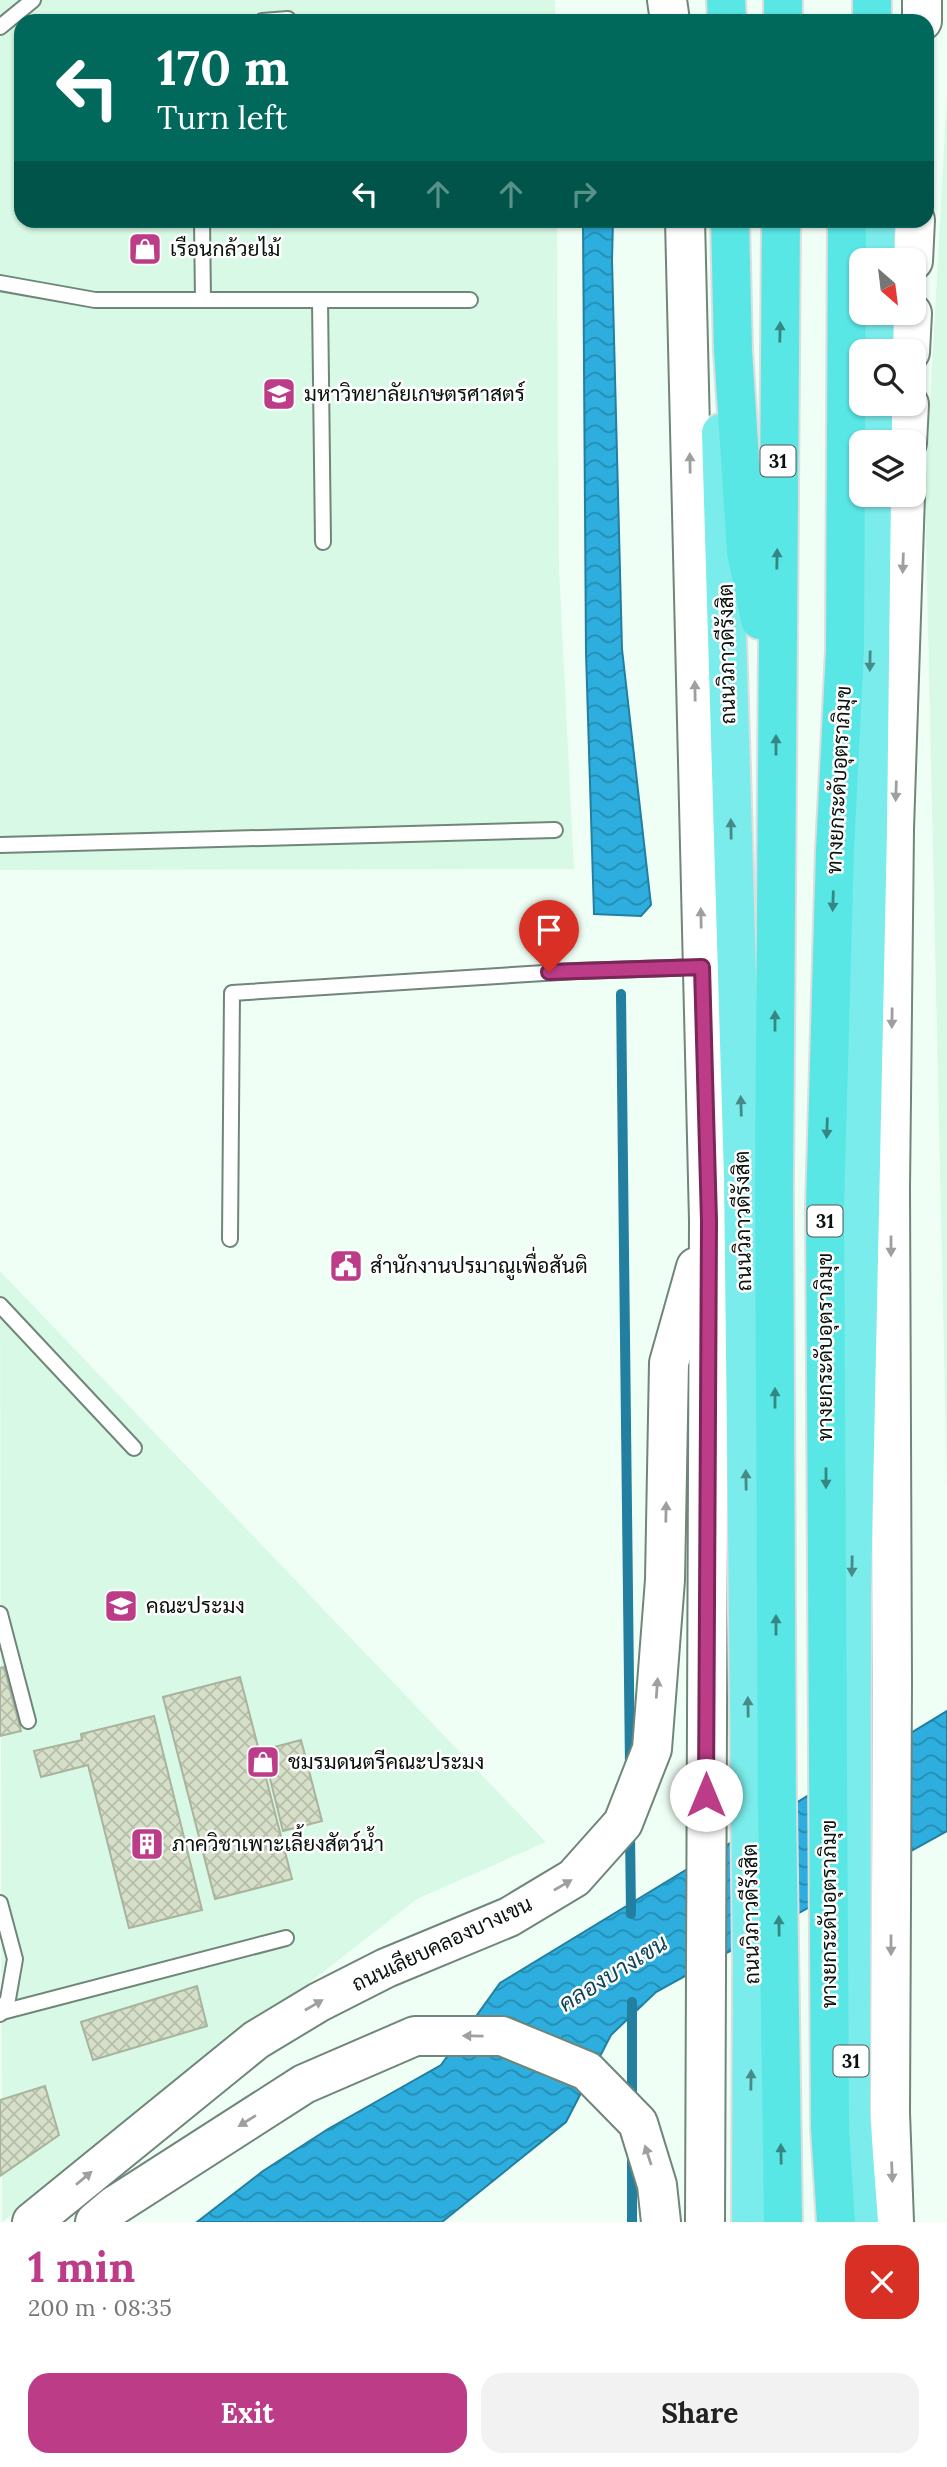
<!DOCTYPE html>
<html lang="en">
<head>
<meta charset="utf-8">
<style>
  body { margin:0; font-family:Lora,Sarabun,serif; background:#f2f2f2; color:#222; height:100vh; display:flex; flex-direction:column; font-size:26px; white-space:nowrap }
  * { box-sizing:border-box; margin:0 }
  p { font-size:23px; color:#767676 }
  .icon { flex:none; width:38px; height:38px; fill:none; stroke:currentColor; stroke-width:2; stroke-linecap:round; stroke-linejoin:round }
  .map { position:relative; height:2222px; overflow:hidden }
  .drawer { display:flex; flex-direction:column; background:#fff; flex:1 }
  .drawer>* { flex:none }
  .banner { position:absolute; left:14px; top:14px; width:920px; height:214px; border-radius:21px; box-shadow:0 2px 5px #0004; background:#00695c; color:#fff; overflow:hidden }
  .needle { width:46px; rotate:152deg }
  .tools { position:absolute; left:849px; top:248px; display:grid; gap:14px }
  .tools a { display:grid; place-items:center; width:77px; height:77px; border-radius:14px; background:#fff; box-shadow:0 2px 5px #0004; font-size:35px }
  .pin { position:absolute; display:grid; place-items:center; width:60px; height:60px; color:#fff; margin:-72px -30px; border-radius:50% 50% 50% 0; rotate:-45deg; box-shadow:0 0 7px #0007 }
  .pin .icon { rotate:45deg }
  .me { position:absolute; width:77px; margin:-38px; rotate:0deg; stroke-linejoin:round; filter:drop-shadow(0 0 5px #0008) }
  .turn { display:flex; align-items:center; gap:24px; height:147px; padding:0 28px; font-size:32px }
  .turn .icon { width:91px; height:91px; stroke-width:2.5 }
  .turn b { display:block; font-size:49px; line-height:60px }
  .lanes { display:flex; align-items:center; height:66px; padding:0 28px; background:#0003; justify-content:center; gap:35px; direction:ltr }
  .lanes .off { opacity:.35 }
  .round { display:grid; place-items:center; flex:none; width:74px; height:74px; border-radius:21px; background:#f2f2f2 }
  .summary { display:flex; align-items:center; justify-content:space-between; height:119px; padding:0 28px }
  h1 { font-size:42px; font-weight:700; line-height:52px; color:#bc3c88 }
  .action { display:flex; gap:14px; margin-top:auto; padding:14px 28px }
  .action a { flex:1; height:80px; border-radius:21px; background:#bc3c88; color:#fff; font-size:28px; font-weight:700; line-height:80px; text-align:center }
  .action a+a { background:#f2f2f2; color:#222 }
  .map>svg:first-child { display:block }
  .built { fill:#d8f9e6 }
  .water { fill:url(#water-waves); stroke:#227f9f; stroke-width:2 }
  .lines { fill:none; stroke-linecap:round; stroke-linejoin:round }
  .stream { stroke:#227f9f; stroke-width:10 }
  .building { fill:url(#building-cross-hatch); stroke:#a9b39d; stroke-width:2 }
  .service-casing { stroke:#708679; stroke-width:18 }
  .secondary-casing { stroke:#708679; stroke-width:42 }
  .trunk-casing { stroke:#dddedd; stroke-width:42 }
  .motorway-casing { stroke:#dddedd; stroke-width:42 }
  .service { stroke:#fff; stroke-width:14 }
  .secondary { stroke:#fff; stroke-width:38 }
  .trunk { stroke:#7aeceb; stroke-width:38 }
  .motorway { stroke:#59e7e6; stroke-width:38 }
  .oneway { fill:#358784 }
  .oneway2 { fill:#9da09e }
  .oneway3 { fill:#478a87 }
  .route-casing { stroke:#7a2758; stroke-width:18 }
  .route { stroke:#bc3c88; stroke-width:12 }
  .labels { text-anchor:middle; stroke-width:5; stroke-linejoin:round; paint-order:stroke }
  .shield { fill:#fff; stroke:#535956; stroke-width:2 }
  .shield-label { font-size:19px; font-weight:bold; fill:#09120d }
  .poi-label { font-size:21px; fill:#09120d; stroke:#fff; text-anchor:start }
  .street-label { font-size:21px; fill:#09120d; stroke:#fff }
  .water-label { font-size:23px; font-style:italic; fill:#114559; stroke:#fff }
</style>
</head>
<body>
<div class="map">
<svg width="947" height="2222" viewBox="0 0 947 2222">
  <defs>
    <pattern id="water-waves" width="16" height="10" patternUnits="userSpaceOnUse" patternTransform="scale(1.75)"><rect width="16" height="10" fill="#2daede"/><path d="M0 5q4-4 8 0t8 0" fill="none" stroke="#258cb2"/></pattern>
    <pattern id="building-cross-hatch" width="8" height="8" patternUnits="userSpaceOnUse" patternTransform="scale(1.75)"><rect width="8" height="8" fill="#d6dfc8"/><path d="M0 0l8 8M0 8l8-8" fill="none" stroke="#b6beab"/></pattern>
  </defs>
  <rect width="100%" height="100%" fill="#f0fff6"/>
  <g class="built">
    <path d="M0,0H555V21H21V220L557,221L559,567L574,869L0,870Z"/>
    <path d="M947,94V1489L925,494Z"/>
    <path d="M0,1271L546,1842L417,1899L2,2222Z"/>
  </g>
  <g class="water">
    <path d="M583,221H613L612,260L622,649L651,905L641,916L594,914L586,653Z"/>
    <path d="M947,1711V1831L656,1992L611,2035L566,2122L442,2222H197L263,2171L328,2129L441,2065L500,1983Z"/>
  </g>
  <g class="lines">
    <g class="stream">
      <path d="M621,994L630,1767"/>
      <path d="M630,1831L631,1914"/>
      <path d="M632,2002V2103"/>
      <path d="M632,2156V2222"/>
    </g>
  </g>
  <g class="building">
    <path d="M4,1667L21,1731L0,1736V1668Z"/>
    <path d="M240,1677L292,1879L215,1899L163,1697Z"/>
    <path d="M154,1716L202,1910L129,1928L88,1765L41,1777L34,1751L82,1740L81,1734Z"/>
    <path d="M301,1740L322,1821L283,1831L263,1750Z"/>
    <path d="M197,1986L207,2026L93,2060L81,2022Z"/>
    <path d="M45,2086L59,2135L0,2176V2100Z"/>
  </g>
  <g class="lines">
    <defs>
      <g id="service">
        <path d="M262,21L288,19"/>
        <path d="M0,27L33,0"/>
        <path d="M202,220L203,300"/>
        <path d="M0,283L95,300H470"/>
        <path d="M320,300L323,542"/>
        <path d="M0,845L555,830"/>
        <path d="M230,1239L232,993L576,971L700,967"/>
        <path d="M0,1305L134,1448"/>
        <path d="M0,1614L28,1721"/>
        <path d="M0,1903L15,1959L8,1999L0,2014"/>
        <path d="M2,2012L286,1938"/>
      </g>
      <g id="secondary">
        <path d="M667,0L670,21"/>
        <path d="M922,21V0"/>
        <path d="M685,220L709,1221L705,2222"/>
        <path d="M913,261L915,220"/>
        <path d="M910,352L912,313"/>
        <path d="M907,443L909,404"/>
        <path d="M32,2222L256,2040L319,2002L386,1968L509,1917L574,1878L623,1823L652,1749L665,1580L669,1363L696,1267"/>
        <path d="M95,2222L114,2206L304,2084L415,2036H502L587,2071L638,2123L657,2185L661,2222"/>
        <path d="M894,2222L890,2113L892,1683L890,1188L894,829L905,495"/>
      </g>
      <g id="trunk">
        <path d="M875,261L876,220"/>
        <path d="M874,352L875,313"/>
        <path d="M721,433L743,1177L752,1961L751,2222"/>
        <path d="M873,443V404"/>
        <path d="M859,2222L851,2115L852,1590L868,830L872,495"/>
      </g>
      <g id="motorway">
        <path d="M726,0L727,21"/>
        <path d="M783,21V0"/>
        <path d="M872,21V0"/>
        <path d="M730,220L733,351L746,552L760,620"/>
        <path d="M781,220L774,1187L777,1805L783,2222"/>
        <path d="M836,2222L830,2128L825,1207L835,850L845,650L847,220"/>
      </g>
    </defs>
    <use href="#service" class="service-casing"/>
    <use href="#secondary" class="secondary-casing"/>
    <use href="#trunk" class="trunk-casing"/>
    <use href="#motorway" class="motorway-casing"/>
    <use href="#service" class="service"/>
    <use href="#secondary" class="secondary"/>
    <use href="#trunk" class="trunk"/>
    <use href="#motorway" class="motorway"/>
  </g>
  <defs><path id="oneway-solid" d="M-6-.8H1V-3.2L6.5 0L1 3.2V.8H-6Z" transform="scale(1.75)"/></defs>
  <g class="oneway">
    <use href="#oneway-solid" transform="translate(780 332) rotate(-89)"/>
    <use href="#oneway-solid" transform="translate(777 559) rotate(-89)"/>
    <use href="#oneway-solid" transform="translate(776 745) rotate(-90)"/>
    <use href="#oneway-solid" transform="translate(833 901) rotate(92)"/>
    <use href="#oneway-solid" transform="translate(775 1021) rotate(-90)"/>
    <use href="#oneway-solid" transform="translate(827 1128) rotate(92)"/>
    <use href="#oneway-solid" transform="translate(775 1398) rotate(-90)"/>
    <use href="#oneway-solid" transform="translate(826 1478) rotate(90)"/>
    <use href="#oneway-solid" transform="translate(776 1625) rotate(-90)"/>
    <use href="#oneway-solid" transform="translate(779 1926) rotate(-91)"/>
    <use href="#oneway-solid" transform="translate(781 2154) rotate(-91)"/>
  </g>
  <g class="oneway2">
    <use href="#oneway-solid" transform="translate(690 463) rotate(-91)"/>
    <use href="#oneway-solid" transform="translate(903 563) rotate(92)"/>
    <use href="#oneway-solid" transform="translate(695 691) rotate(-91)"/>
    <use href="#oneway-solid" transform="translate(896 791) rotate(92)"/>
    <use href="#oneway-solid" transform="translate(701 918) rotate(-91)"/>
    <use href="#oneway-solid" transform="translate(892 1018) rotate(91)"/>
    <use href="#oneway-solid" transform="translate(891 1246) rotate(90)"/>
    <use href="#oneway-solid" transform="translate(666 1512) rotate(-89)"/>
    <use href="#oneway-solid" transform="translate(657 1688) rotate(-86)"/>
    <use href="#oneway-solid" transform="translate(563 1885) rotate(-30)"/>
    <use href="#oneway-solid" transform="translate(891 1945) rotate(90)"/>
    <use href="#oneway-solid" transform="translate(314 2005) rotate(-30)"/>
    <use href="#oneway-solid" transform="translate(473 2036) rotate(-179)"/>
    <use href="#oneway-solid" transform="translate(247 2121) rotate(148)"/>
    <use href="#oneway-solid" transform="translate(648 2155) rotate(-108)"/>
    <use href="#oneway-solid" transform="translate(892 2172) rotate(88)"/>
    <use href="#oneway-solid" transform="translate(84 2178) rotate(-40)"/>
  </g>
  <g class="oneway3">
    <use href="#oneway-solid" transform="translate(870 661) rotate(91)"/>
    <use href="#oneway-solid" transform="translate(731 829) rotate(-91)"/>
    <use href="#oneway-solid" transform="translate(741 1106) rotate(-92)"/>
    <use href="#oneway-solid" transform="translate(746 1480) rotate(-91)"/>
    <use href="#oneway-solid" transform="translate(852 1566) rotate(91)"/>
    <use href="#oneway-solid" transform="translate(748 1707) rotate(-91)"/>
    <use href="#oneway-solid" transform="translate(751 2080) rotate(-89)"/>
  </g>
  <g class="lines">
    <defs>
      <path id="route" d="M549,972L702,967L709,1221L706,1795"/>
    </defs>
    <use href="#route" class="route-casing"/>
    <use href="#route" class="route"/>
  </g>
  <defs>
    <symbol id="shop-square" viewBox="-11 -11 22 22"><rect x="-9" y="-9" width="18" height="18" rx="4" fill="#bc3c88" stroke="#fff"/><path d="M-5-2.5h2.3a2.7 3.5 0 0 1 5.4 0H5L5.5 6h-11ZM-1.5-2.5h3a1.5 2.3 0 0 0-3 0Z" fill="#fff"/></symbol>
    <symbol id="university-square" viewBox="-11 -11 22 22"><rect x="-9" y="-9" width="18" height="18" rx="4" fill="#bc3c88" stroke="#fff"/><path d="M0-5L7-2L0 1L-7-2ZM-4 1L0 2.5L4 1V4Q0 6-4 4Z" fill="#fff"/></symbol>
    <symbol id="civic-square" viewBox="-11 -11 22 22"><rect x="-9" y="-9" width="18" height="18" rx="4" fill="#bc3c88" stroke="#fff"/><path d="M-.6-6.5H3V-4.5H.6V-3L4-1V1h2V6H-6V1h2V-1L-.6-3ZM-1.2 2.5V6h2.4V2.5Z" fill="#fff"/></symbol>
    <symbol id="building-square" viewBox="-11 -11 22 22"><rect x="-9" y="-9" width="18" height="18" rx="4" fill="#bc3c88" stroke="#fff"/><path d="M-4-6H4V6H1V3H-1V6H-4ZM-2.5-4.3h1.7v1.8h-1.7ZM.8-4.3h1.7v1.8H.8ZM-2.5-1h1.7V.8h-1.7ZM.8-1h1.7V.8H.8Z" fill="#fff"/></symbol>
  </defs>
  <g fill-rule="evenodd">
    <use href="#shop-square" x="126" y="230" width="38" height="38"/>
    <use href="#university-square" x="260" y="375" width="38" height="38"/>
    <use href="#civic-square" x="327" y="1247" width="38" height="38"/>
    <use href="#university-square" x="102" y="1587" width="38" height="38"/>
    <use href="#shop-square" x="244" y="1743" width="38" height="38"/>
    <use href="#building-square" x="128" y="1825" width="38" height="38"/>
  </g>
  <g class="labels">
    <g class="shield">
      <rect x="760.5" y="445.5" width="35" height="31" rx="5"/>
      <rect x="807.5" y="1205.5" width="35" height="31" rx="5"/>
      <rect x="833.5" y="2045.5" width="35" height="31" rx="5"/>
    </g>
    <g class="shield-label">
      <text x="778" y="468">31</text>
      <text x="825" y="1228">31</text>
      <text x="851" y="2068">31</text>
    </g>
    <g class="poi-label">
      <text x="170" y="256">เรือนกล้วยไม้</text>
      <text x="304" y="401">มหาวิทยาลัยเกษตรศาสตร์</text>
      <text x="370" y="1273">สำนักงานปรมาณูเพื่อสันติ</text>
      <text x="146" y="1613">คณะประมง</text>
      <text x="288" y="1769">ชมรมดนตรีคณะประมง</text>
      <text x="172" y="1851">ภาควิชาเพาะเลี้ยงสัตว์น้ำ</text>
    </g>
    <g class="street-label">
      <text transform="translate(727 654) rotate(-91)" y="7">ถนนวิภาวดีรังสิต</text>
      <text transform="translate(839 780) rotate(-87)" y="7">ทางยกระดับอุตราภิมุข</text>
      <text transform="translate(743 1221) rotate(-91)" y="7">ถนนวิภาวดีรังสิต</text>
      <text transform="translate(825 1347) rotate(-90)" y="7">ทางยกระดับอุตราภิมุข</text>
      <text transform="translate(751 1914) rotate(-91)" y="7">ถนนวิภาวดีรังสิต</text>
      <text transform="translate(829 1914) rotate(-90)" y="7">ทางยกระดับอุตราภิมุข</text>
      <text transform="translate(442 1944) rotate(-25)" y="7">ถนนเลียบคลองบางเขน</text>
    </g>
    <g class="water-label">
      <text transform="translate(613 1973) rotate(-32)" y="8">คลองบางเขน</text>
    </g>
  </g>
</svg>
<div class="tools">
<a><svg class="needle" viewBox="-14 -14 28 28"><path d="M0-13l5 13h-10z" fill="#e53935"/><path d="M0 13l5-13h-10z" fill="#767676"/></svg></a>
<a><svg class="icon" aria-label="search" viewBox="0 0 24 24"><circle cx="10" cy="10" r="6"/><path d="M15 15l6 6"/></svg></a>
<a><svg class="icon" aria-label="layers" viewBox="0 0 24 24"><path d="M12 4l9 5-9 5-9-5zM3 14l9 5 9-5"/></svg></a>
</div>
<div class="pin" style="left:549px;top:972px;background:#d93025"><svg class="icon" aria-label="arrive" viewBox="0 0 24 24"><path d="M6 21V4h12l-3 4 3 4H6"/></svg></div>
<svg class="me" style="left:706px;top:1795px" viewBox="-20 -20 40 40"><circle r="19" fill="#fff"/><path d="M0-13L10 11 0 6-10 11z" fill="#bc3c88"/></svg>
<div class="banner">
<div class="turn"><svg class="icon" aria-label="left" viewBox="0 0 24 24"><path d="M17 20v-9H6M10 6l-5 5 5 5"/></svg><div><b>170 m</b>Turn left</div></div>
<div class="lanes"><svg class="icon" aria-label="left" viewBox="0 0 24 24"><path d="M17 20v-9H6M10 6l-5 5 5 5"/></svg><svg class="icon off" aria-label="ahead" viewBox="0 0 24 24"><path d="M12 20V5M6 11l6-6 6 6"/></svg><svg class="icon off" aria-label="ahead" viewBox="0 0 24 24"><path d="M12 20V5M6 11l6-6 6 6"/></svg><svg class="icon off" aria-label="right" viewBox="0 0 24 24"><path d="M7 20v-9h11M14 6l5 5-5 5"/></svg></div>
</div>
</div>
<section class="drawer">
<div class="summary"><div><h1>1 min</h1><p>200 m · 08:35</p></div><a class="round" style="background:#d93025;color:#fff"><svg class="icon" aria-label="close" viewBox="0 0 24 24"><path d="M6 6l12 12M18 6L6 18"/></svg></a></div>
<div class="action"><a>Exit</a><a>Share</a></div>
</section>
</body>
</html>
